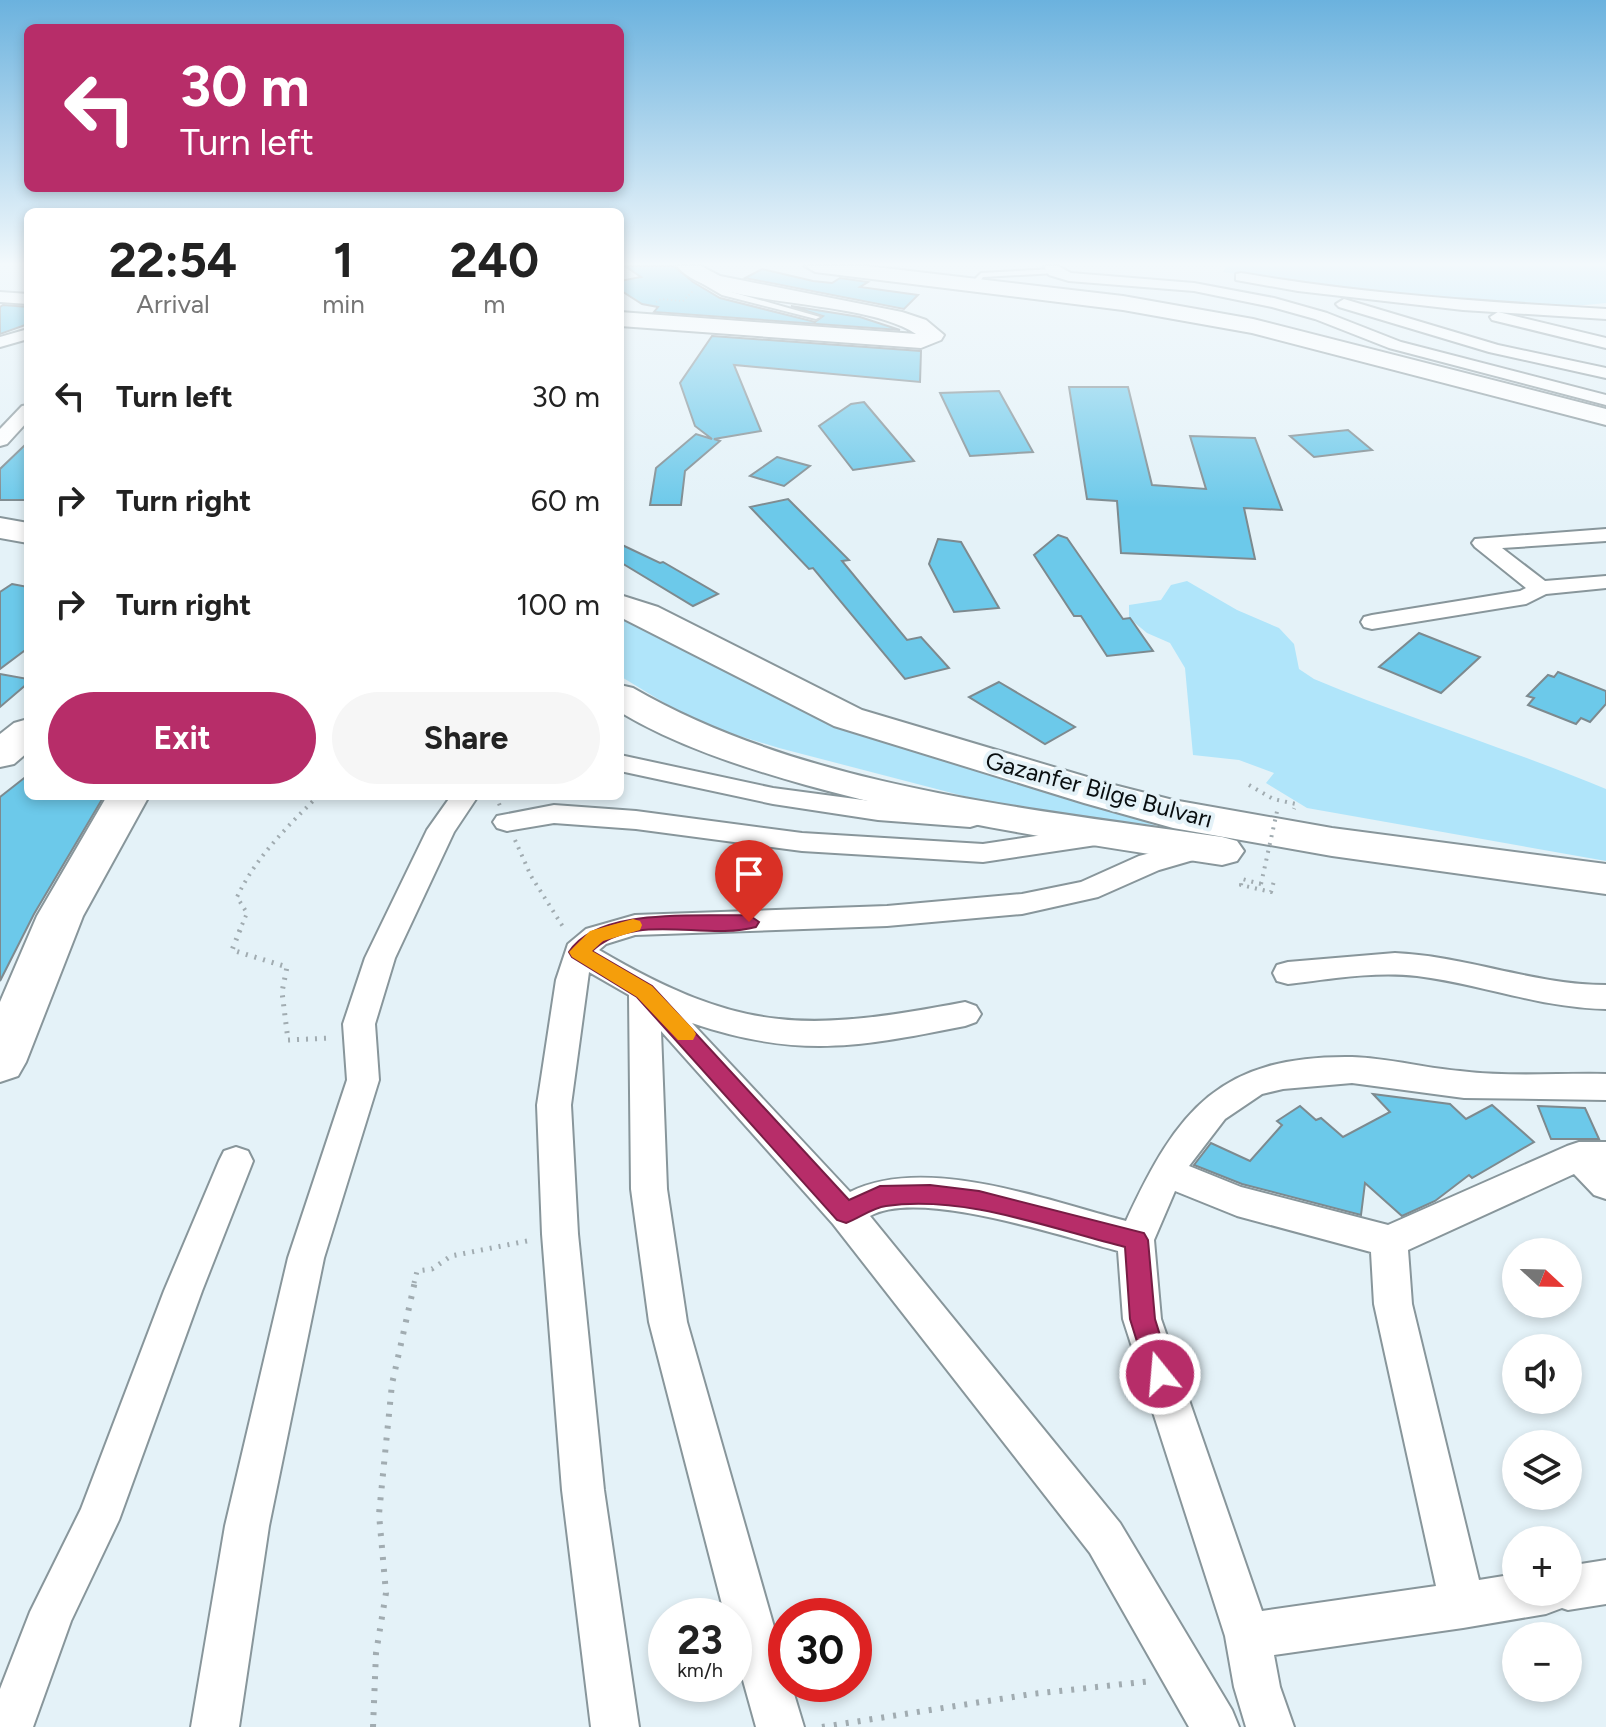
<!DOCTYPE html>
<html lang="en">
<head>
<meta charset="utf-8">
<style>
  body { margin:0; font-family:Figtree,sans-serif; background:#f6f6f6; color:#222; height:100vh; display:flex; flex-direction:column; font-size:30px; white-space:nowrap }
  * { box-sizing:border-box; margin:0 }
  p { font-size:26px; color:#767676 }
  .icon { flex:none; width:44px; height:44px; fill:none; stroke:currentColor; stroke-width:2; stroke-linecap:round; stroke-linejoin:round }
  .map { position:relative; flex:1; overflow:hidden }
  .panel { position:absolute; left:24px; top:208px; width:600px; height:592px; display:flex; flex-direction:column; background:#fff; border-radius:12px; box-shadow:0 4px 12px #0003 }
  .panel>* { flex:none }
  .banner { position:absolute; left:24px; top:24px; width:600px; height:168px; border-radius:12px; box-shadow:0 4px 12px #0003; background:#b72d69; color:#fff; overflow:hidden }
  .needle { width:52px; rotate:112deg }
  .tools { position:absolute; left:1502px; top:1238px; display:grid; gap:16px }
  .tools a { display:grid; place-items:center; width:80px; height:80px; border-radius:50%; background:#fff; box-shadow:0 4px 12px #0003; font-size:40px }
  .speed { position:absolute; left:648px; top:1598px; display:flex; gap:16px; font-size:40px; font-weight:700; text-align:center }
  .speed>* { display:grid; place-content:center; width:104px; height:104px; border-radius:50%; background:#fff; box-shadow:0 4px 12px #0003; line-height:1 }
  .speed small { font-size:20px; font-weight:400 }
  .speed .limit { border:12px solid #d22; background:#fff; color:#111 }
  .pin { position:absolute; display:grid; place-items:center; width:68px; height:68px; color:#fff; margin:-82px -34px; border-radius:50% 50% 50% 0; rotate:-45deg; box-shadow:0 0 8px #0007 }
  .pin .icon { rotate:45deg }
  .me { position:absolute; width:88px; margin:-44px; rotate:343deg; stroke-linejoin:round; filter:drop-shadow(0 0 6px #0008) }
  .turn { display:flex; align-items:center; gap:28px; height:168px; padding:0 24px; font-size:36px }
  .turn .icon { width:104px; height:104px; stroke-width:2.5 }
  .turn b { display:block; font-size:56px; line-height:68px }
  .eta { display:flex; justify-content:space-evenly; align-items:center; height:136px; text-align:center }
  .eta b { font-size:48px; font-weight:700; line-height:56px }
  .primary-button { display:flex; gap:16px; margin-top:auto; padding:16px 24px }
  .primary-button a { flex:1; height:92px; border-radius:48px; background:#b72d69; color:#fff; font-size:32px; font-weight:700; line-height:92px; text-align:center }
  .primary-button a+a { background:#f6f6f6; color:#222 }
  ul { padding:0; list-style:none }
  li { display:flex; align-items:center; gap:24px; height:104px; padding:0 24px }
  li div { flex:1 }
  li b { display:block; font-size:30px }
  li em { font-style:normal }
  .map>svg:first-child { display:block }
  .green { fill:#b0e5fa }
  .building { fill:#6cc9ea; stroke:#7d8a8f; stroke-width:2 }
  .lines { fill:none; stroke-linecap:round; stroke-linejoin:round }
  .lane-casing { stroke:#88969b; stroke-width:4 }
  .street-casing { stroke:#88969b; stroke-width:4 }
  .secondary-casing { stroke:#88969b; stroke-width:4 }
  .primary-casing { stroke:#88969b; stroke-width:4 }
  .path-far3 { stroke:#a1acb1; stroke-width:2; stroke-dasharray:1 3; stroke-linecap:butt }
  .path-far2 { stroke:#a1acb1; stroke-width:4; stroke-dasharray:2 6; stroke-linecap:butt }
  .path-far1 { stroke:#a1acb1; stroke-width:5; stroke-dasharray:2 7; stroke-linecap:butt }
  .path { stroke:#a1acb1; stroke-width:6; stroke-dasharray:3 9; stroke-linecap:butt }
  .lane { fill:#fff; fill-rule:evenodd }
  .street { fill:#fff; fill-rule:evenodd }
  .secondary { fill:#fff; fill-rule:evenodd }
  .primary { fill:#fff; fill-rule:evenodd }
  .path-bridge { stroke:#a1acb1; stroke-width:4; stroke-dasharray:2 6; stroke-linecap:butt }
  .route { fill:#b72d69; stroke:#771d44; stroke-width:2 }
  .slow { fill:#f59e0b }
  .labels { text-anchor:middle; stroke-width:8; stroke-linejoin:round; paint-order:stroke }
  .street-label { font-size:24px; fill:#090e10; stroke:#e4f2f8 }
</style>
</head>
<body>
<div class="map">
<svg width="1606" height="1727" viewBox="0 0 1606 1727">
  <rect width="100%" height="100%" fill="#e4f2f8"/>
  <g class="green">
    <path d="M1226,266H1606V303C1557,309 1509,304 1460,300C1381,293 1302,284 1223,272Z"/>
    <path d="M1187,581L1237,610L1279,628L1294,644L1299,669L1314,679C1410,719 1510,749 1606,789V861L1307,808L1266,783L1274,773L1239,760L1193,755L1185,668L1170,643L1147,633L1129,618V605L1161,600L1171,585Z"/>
    <path d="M620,612L820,711L1169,830L998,805L779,748L723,731L676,710L620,676Z"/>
  </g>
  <g class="building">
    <path d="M625,266H674L693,282L720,298L815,322L823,316L791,306L860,317L900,330L654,312L658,307L642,304L620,290V281L641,277Z"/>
    <path d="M762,269L813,281L832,283L840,278L868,282L860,287L918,295L904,309L745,278Z"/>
    <path d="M3,305L28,307V324L0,334V307Z"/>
    <path d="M712,336L921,351L920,382L734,365L761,431L714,439L720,441L685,471L681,505H650L656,468L696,434L712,439L695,426L680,383Z"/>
    <path d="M1069,387H1128L1152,485L1206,489L1190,436L1255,438L1282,510L1244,508L1255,559L1121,553L1117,501L1087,499Z"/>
    <path d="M999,391L1033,452L970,456L940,393Z"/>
    <path d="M864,402L914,461L853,470L819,426L851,404Z"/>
    <path d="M1348,430L1372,450L1314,457L1290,436Z"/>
    <path d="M28,442V500H0V469Z"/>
    <path d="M777,457L810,466L784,486L750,476Z"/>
    <path d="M788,499L849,560L842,561L907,640L921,637L949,668L905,679L813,568L809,569L750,507Z"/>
    <path d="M1058,535L1067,538L1123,619L1130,618L1153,651L1107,656L1081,616H1074L1034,555Z"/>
    <path d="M938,539L961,542L999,608L954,612L929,564Z"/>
    <path d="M620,544L660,563L663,562L718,594L693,606L620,562Z"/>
    <path d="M12,584L28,587V648L0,669V592Z"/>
    <path d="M1419,633L1480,657L1441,693L1379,667Z"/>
    <path d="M1558,672L1606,691V704L1590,722L1581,718L1576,724L1528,705L1534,698L1527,696L1548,675L1554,677Z"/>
    <path d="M0,674L28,679V683L0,707Z"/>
    <path d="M999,682L1075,727L1045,744L969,697Z"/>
    <path d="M28,775V796H104L34,914L0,981V797Z"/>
    <path d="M1373,1094L1450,1104L1466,1119L1492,1105L1534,1142L1472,1178L1469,1175L1435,1201L1402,1216L1365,1183L1361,1215L1242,1184L1194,1165L1211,1143L1250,1161L1282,1125L1277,1121L1300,1106L1316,1120L1321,1118L1343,1137L1390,1112Z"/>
    <path d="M1538,1106L1585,1108L1599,1139H1551Z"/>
  </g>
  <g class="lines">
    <defs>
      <g id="lane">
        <path d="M1053,269H1056V273L983,277L974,289L967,287L981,273Z"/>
        <path d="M700,274H706L705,278L728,291L820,317L816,319L722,295L698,281Z"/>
      </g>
      <g id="street">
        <path d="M1044,266H1058L1071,273L1194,283L1274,298L1327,313L1401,342L1606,395V405L1389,348L1315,319L1272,307L1194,291L1069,281L1049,275Z"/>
        <path d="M1241,273C1362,294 1484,302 1606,309V319L1463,310L1298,291L1236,280V274Z"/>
        <path d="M0,292L28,294V304L0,302Z"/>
        <path d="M1344,299L1498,345L1606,368V378L1489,352L1339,307L1336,304Z"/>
        <path d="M1498,312L1606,338V348L1492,320L1490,317Z"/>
        <path d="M28,329V339L0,347V337Z"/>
        <path d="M28,405V421L7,444L0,446V429L22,406Z"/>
        <path d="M1606,529V541L1502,548L1545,581L1606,576V588L1546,594L1526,604L1372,629L1364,627L1361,622L1364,617L1372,615L1520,591L1526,588L1475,547L1472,543L1475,539Z"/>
        <path d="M620,755L773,788L878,802L970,809L980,812L983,818L980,824L970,827L878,820L773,804L620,771Z"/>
        <path d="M451,796H478L454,832L395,958L375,1024L379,1080L324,1258L269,1526L239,1727H191L225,1526L288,1258L347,1080L343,1024L365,958L427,830Z"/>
        <path d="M554,805L636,811L802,833L983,844L1103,826L1113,829L1117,835L1113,841L1103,844L983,862L802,851L636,829L554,823L507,831L497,828L493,822L497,816Z"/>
        <path d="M1204,839L1214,842L1218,848L1214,854L1159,870L1098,897L1022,914L887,926L635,935L606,944L599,950C742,1034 807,1032 965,1002L976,1006L981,1014L976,1022L965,1026C859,1047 798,1059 692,1023L850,1192C926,1154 1048,1201 1126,1221C1177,1110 1220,1055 1352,1057C1388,1058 1424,1068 1460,1071C1508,1077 1558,1073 1606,1074V1100L1464,1098L1352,1083L1283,1089L1262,1094L1225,1119L1189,1166L1241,1187L1388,1225L1567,1146L1579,1142H1606V1199L1594,1195L1574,1174L1408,1250L1412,1304L1479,1580L1516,1574V1592H1568V1566L1606,1560V1604L1568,1610L1562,1608L1546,1614L1463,1628L1274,1655L1280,1687L1294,1727H1246L1234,1687L1225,1636L1123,1319L1118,1251C1064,1237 919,1188 870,1216L1120,1523L1232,1710L1239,1727H1189L1090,1553L833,1224L661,1031L667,1189L687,1322L786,1669V1684H791L804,1727H756L734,1648V1616H725L649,1322L631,1189L629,995L589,972L571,1105L578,1234L604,1490L639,1727H591L562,1490L542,1234L537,1105L556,980L568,944L586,929L635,915L887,906L1022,894L1081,882L1139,856ZM1175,1191L1237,1216L1371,1252L1374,1304L1436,1586L1262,1611L1161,1319L1154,1240Z"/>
        <path d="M1395,953C1466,956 1534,985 1606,985V1009C1541,1008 1481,984 1417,976C1374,971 1331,979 1288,984L1277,981L1273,973L1277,965L1288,962Z"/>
        <path d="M236,1147L248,1151L253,1161L202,1291L119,1520L71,1621L33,1727H0V1689L30,1612L81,1509L164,1291L219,1161L224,1151Z"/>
      </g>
      <g id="secondary">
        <path d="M677,266H701L720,276L902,312L926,320L944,335L941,340L921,348L620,326V312L916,334C862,297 710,309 677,266Z"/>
        <path d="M805,266H867L1123,296L1253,319L1606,409V425L1252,333L1123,310L815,272Z"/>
      </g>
      <g id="primary">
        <path d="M0,518L28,523V543L0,538Z"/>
        <path d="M620,595L658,607L862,710L1114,785L1173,800L1332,828L1606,864V894L1332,856L1173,828L1084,803L834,726L620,617Z"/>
        <path d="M620,685L633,688C806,788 1027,808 1222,837L1237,841L1244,851L1237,861L1222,865C1082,844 942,823 806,785C742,767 677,746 620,712Z"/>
        <path d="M28,719V752L14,764L0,767V734L14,723Z"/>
        <path d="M107,796H149L83,916L26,1062L18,1076L0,1082V1002L37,916Z"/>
      </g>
    </defs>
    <use href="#lane" class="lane-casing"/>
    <use href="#street" class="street-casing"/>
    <use href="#secondary" class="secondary-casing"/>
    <use href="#primary" class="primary-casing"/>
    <path class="path-far3" d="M656,302L661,299L683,301L693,291"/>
    <g class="path-far2">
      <path d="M1249,785L1273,799L1296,804L1294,809"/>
      <path d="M496,796L500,806"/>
      <path d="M515,840L531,876L565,930"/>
      <path d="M1261,884L1242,879L1241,885L1271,892L1274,881"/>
      <path d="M239,932L247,913L237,897C256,857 287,827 318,796"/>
    </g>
    <g class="path-far1">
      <path d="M240,930L232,950L287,967L282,992L288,1040L332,1038"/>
      <path d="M414,1283L417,1271L432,1269L451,1256L532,1240"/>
    </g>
    <g class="path">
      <path d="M373,1727L376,1653L386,1593L379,1514L392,1384L415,1281"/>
      <path d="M822,1727L1032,1694L1152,1681"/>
    </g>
    <use href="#lane" class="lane"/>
    <use href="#street" class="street"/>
    <use href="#secondary" class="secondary"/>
    <use href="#primary" class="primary"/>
    <path class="path-bridge" d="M1261,884L1278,807"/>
  </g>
  <linearGradient id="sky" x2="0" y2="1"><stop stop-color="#6bb2de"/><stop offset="0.52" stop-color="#f3f9fc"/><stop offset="1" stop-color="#f3f9fc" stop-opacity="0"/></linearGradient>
  <rect width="1606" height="508" fill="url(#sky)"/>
  <path class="route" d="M749,915L759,922L756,927C705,941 634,911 592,951L652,986L849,1200L880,1186L930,1185L979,1191L1144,1233L1148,1240L1155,1319L1172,1374L1169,1383L1160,1387L1151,1383L1147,1374L1130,1319L1125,1247C1049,1228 965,1195 886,1206C872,1208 859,1218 846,1223L837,1220L637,997L572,957L569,952C598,906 701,917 749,915Z"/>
  <path class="slow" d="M633,919L640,921L642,925L640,930L603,941L592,951L652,986L693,1029L696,1034L693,1040H678L637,997L572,957L569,952L590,931Z"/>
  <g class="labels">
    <g class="street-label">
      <text transform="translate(1099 790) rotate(15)" y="8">Gazanfer Bilge Bulvarı</text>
    </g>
  </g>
</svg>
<div class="tools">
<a><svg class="needle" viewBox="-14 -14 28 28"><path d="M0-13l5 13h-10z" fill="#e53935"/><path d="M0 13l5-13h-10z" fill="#767676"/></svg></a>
<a><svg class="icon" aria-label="sound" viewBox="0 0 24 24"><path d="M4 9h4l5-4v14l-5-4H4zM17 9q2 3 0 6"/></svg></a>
<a><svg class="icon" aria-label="layers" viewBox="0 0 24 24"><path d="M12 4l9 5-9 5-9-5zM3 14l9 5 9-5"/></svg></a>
<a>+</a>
<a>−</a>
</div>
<div class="speed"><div>23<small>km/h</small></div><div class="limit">30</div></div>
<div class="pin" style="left:749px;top:922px;background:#d93025"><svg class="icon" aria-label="arrive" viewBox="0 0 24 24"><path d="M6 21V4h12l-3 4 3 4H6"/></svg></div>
<svg class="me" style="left:1160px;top:1374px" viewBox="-20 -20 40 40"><circle r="17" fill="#b72d69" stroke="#fff" stroke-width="3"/><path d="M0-11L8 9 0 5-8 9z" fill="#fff"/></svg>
<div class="banner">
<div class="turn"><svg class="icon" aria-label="left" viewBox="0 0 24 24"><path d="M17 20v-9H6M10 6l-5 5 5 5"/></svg><div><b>30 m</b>Turn left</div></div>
</div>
<section class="panel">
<div class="eta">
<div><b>22:54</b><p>Arrival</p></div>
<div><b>1</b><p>min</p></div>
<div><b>240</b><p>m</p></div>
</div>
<ul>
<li><svg class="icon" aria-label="left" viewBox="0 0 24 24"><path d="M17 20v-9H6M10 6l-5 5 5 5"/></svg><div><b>Turn left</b></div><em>30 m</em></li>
<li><svg class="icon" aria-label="right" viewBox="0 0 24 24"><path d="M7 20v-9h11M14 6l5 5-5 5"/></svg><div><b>Turn right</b></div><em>60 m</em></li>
<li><svg class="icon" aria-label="right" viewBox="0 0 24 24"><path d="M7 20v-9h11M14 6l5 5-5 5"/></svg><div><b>Turn right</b></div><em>100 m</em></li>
</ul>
<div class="primary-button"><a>Exit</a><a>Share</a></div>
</section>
</div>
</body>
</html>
